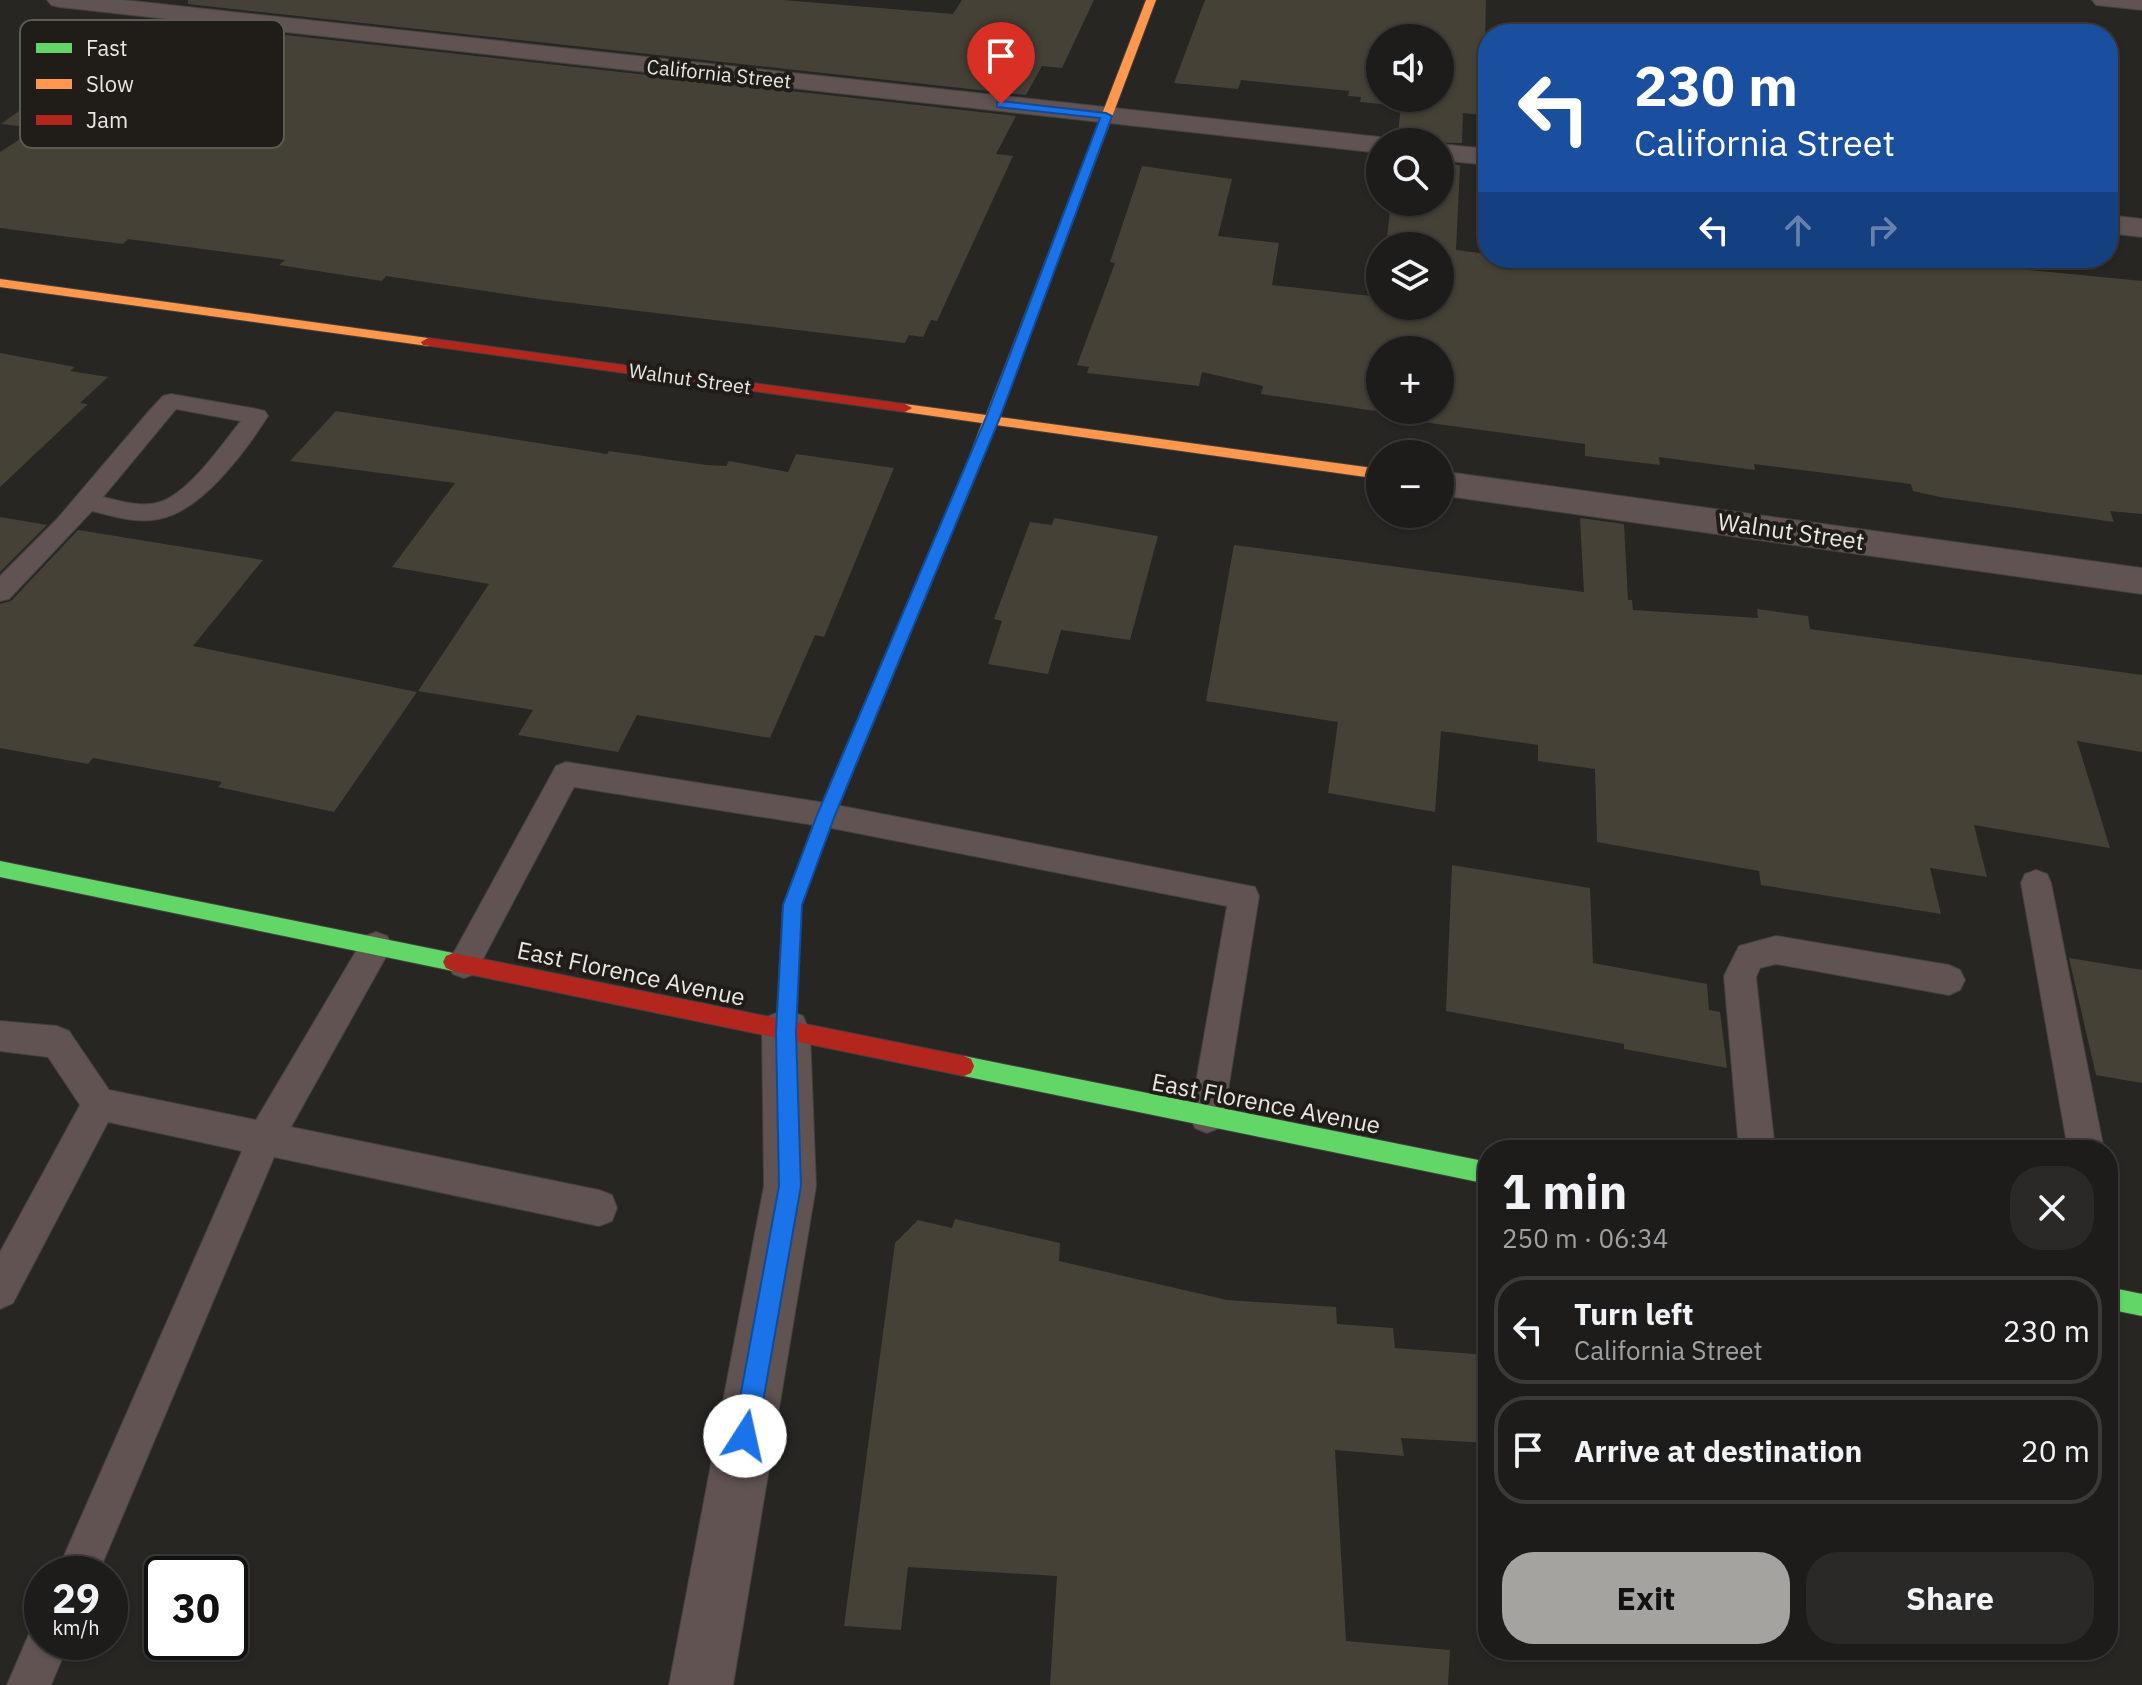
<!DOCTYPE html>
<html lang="en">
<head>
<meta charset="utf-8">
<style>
  body { margin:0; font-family:"IBM Plex Sans",sans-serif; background:#2a2927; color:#f1f3f6; height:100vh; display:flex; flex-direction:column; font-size:30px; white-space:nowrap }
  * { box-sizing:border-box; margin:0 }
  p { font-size:26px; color:#a0a1a2 }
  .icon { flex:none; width:44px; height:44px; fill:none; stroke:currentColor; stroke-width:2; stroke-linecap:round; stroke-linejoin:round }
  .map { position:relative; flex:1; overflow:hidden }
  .sheet { position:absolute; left:1478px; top:1140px; width:640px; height:520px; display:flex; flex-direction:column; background:#1d1c1a; border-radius:32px; box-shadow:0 2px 6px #0004,0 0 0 2px #3b3a39 }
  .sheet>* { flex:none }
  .top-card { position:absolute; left:1478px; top:24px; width:640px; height:244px; border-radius:32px; box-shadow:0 2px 6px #0004,0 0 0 2px #3b3a39; background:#1a4fa0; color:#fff; overflow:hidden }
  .controls { position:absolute; left:1366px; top:24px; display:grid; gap:16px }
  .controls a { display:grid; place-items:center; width:88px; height:88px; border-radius:50%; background:#1d1c1a; box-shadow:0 2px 6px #0004,0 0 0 2px #3b3a39; font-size:40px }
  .speed { position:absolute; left:24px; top:1556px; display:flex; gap:16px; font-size:40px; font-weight:700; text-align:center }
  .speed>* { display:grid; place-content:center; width:104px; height:104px; border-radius:50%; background:#1d1c1a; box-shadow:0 2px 6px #0004,0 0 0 2px #3b3a39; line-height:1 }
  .speed small { font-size:20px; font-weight:400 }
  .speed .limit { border:4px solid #111; border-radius:12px; background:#fff; color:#111 }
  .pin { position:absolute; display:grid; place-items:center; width:68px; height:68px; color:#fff; margin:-82px -34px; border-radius:50% 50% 50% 0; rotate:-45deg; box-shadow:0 0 8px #0007 }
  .pin .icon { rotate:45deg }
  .me { position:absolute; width:88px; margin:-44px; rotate:10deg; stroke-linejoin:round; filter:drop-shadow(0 0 6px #0008) }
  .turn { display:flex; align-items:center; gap:28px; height:168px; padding:0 24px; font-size:36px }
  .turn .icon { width:104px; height:104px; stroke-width:2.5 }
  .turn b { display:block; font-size:56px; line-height:68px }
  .lanes { display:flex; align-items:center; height:76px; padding:0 24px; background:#0003; justify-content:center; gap:40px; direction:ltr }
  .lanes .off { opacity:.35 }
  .round { display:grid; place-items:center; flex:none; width:84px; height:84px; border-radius:32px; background:#2a2927 }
  .overview { display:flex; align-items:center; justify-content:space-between; height:136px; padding:0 24px }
  h1 { font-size:48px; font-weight:800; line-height:60px }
  .action { display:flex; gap:16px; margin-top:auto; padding:16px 24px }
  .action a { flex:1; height:92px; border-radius:32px; background:#a5a3a0; color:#111; font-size:32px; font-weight:800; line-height:92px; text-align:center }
  .action a+a { background:#2a2927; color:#f1f3f6 }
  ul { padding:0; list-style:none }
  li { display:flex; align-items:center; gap:24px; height:108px; margin:0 16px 12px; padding:0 8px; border:4px solid #3b3a39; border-radius:32px }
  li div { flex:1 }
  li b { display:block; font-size:30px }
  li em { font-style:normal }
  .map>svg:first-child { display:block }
  .building { fill:#454136; fill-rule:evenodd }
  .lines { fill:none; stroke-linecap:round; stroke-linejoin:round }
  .lane-casing { stroke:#41413f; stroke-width:2 }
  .street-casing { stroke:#41413f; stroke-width:2 }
  .fast-casing { stroke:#41413f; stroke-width:2 }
  .slow-casing { stroke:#41413f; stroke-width:2 }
  .jam-casing { stroke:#41413f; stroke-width:2 }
  .lane { fill:#605352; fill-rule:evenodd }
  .street { fill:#605352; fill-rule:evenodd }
  .fast { fill:#63d668; fill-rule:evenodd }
  .slow { fill:#ff974d; fill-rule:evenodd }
  .jam { fill:#b3261e; fill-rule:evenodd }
  .route { fill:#1a73e8; stroke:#114b97; stroke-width:2 }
  .labels { text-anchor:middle; stroke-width:8; stroke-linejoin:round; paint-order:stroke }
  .far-street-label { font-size:20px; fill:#e9e7e3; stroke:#201d18 }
  .street-label { font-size:24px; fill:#e9e7e3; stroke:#201d18 }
  .key { fill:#201d18; stroke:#5c5a55; stroke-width:2 }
  .key-label { font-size:22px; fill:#e9e7e3 }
</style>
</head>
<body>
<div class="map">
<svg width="2142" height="1685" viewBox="0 0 2142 1685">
  <rect width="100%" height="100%" fill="#272623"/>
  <g class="building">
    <path d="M188,0H782L953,14L962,0H1094L1062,68L1042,66L1026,95L188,4Z"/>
    <path d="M1205,0H1486L1483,115L1463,113L1462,143L1397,142L1401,106L1360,102L1361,97L1348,96L1349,91L1241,80L1238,89L1174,83ZM1380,38H1440V98H1380Z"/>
    <path d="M187,24L1016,116L996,154L1013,156L937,321L931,320L923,337L909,335L905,343L539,299L386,276L382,281L279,265L285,260L128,239L123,244L0,228V152L37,128L1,124L102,51L185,58Z"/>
    <path d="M1440,163L1460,165L1456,250L1488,254V258H1906L2142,281V514L2110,511L2114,522L1940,497L1913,491L1911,484L1754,464L1755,470L1659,457L1660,465L1585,456V444L1415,421V417L1261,394L1263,386L1202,372L1199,386L1087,373L1089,367L1077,365L1115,263L1110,262L1142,166L1232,179L1218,236L1279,243L1272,285L1380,297V306H1440V246H1386L1391,202H1440ZM1380,350H1440V410H1380Z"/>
    <path d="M0,353L75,367L70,371L108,377L80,403L88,404L0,487Z"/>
    <path d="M336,411L607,454L609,451L706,465L726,466L729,461L788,472L796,454L894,468L824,637L815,635L770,738L637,715L618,752L518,735L533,710L418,691L489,584L392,567L455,483L290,461Z"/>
    <path d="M0,517L47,525L0,572Z"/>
    <path d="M1054,518L1158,536L1130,640L1061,630L1048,674L988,664L1002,621L994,619L1030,522L1052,525Z"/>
    <path d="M1580,518L1624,524L1628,600H1632L1633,610L1758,618L1757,609L1808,616L1810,629L2142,675V752L2077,741L2110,848L1974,825L1987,877L1930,868L1941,914L1761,885L1759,871L1597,842L1595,769L1538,761V745L1441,731L1435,812L1328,793L1338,722L1206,701L1234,545L1584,592Z"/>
    <path d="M78,530L263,560L193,646L417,692L334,812L218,787L222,782L93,758L88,764L0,748V604L11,601Z"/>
    <path d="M1452,865L1590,888L1593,963L1707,984L1709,1010L1720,1012L1727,1068L1624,1049V1044L1446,1011Z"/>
    <path d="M2069,958L2142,970V1083L2096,1075Z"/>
    <path d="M955,1219L1060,1243L1059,1261L1227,1300L1336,1307L1337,1324L1393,1328L1395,1348L1488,1355V1443L1401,1438L1404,1456L1335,1450L1346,1641L1450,1650L1448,1685H1050L1057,1576L908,1567L901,1630L844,1626L895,1243L918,1220L952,1228Z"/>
  </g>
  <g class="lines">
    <defs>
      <g id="lane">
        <path d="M171,394L257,409L265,411L268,416C245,452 202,511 159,519C136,524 113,516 92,511L9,599L0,601V576L57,519L149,411L163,396ZM176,409L241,421C221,445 190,492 160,502C143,508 120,501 103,497Z"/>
        <path d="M566,762L826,803L1255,887L1259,896L1224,1116L1219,1128L1207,1133L1195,1128L1190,1116L1227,906L826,827L574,787L475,974L464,978L453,974L448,964L453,954L556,766Z"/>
        <path d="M2036,870L2047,874L2051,883L2104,1150H2068L2021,883L2025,874Z"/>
        <path d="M376,932L387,936L392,946L291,1127L599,1190L612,1195L617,1208L612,1221L599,1226L274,1157L98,1574H56L242,1151L108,1122L13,1303L0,1309V1252L80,1105L48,1057L0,1051V1021L57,1026L69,1031L109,1090L256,1120L365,936Z"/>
        <path d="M1776,936L1949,965L1960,970L1965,980L1960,990L1949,995L1776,964L1760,968L1756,977L1775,1150H1739L1724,976L1739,946Z"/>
        <path d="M42,1622V1642H69L51,1685H7L32,1627Z"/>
      </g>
      <g id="street">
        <path d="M47,0H124L1380,137L1391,142H1380V153L59,7L51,5Z"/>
        <path d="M2092,0H2142V10L2096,5Z"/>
        <path d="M1440,144L1488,149V165L1440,160Z"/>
        <path d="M2108,215L2142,219V237L2108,233Z"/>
        <path d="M1440,471L2142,568V594L1440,495Z"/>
        <path d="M786,1009L803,1016L810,1032L816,1186L733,1685H669L764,1186L762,1032L769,1016Z"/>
      </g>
      <g id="fast">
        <path d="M976,453L983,458L835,815L801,905L796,1032L793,1039L786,1041L779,1039L776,1032L783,905L817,815L969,458Z"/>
        <path d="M0,861L453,953L460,956L463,962L460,968L453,971L0,877Z"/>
        <path d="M964,1056L1488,1162V1184L964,1076L957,1073L954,1066L957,1059Z"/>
        <path d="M2108,1287L2142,1294V1316L2108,1309Z"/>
      </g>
      <g id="slow">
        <path d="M1146,0H1156L999,417L1380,469V479L996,425L983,458L976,463L969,458L982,423L905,412L898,408L905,404L986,415Z"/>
        <path d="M0,279L428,338L435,342L428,346L0,287Z"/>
      </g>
      <g id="jam">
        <path d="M428,338L905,404L912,408L905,412L423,345L421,342Z"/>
        <path d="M453,953L964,1056L971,1059L974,1066L971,1073L964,1076L453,971L446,968L443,962L446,956Z"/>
      </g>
    </defs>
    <use href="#lane" class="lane-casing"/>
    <use href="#street" class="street-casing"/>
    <use href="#fast" class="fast-casing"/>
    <use href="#slow" class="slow-casing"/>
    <use href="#jam" class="jam-casing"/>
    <use href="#lane" class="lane"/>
    <use href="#street" class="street"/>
    <use href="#fast" class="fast"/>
    <use href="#slow" class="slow"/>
    <use href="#jam" class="jam"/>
  </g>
  <path class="route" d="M1001,101L1106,113L1112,116L999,420L835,815L802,905L796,1032L801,1186L757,1436L754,1444L745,1448L737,1444L733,1436L779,1186L776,1032L783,905L817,815L985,420L1100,118L997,107V102Z"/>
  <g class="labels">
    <g class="far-street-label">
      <text transform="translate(719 74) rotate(6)" y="7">California Street</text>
      <text transform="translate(690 379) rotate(8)" y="7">Walnut Street</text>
    </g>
    <g class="street-label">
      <text transform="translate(1791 532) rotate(8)" y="8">Walnut Street</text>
      <text transform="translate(631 974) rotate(12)" y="8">East Florence Avenue</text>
      <text transform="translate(1266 1104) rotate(11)" y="8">East Florence Avenue</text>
    </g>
  </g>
  <rect x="20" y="20" width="264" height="128" rx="12" class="key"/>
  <rect x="36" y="43" width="36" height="10" fill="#63d668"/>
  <rect x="36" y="79" width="36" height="10" fill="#ff974d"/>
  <rect x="36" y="115" width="36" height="10" fill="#b3261e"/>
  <g class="key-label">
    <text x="86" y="56">Fast</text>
    <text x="86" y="92">Slow</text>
    <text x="86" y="128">Jam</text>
  </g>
</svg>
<div class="controls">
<a><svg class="icon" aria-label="sound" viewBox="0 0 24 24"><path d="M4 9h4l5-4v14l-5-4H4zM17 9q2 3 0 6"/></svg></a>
<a><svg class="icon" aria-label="search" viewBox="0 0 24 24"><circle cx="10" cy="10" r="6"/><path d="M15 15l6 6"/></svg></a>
<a><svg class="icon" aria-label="layers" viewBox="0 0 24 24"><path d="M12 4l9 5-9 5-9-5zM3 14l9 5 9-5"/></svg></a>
<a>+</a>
<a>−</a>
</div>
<div class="speed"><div>29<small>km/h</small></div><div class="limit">30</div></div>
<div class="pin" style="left:1001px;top:104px;background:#d93025"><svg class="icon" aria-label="arrive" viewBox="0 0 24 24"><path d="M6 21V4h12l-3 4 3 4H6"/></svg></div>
<svg class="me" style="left:745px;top:1436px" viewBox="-20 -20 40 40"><circle r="19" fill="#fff"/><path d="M0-13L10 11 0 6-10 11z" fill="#1a73e8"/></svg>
<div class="top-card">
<div class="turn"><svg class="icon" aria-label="left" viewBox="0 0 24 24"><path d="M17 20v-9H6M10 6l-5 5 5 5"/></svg><div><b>230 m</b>California Street</div></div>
<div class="lanes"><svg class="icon" aria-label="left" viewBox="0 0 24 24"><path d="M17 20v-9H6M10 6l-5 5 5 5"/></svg><svg class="icon off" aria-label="ahead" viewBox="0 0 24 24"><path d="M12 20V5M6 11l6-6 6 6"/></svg><svg class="icon off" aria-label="right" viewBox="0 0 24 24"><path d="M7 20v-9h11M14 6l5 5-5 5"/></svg></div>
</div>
<section class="sheet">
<div class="overview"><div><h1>1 min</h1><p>250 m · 06:34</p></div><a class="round"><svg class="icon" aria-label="close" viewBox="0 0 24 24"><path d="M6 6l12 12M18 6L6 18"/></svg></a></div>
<ul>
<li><svg class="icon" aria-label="left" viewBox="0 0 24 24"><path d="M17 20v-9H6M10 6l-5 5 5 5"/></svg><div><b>Turn left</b><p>California Street</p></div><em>230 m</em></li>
<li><svg class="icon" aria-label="arrive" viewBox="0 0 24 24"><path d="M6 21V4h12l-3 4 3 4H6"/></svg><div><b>Arrive at destination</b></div><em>20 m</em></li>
</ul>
<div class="action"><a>Exit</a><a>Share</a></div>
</section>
</div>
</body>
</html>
